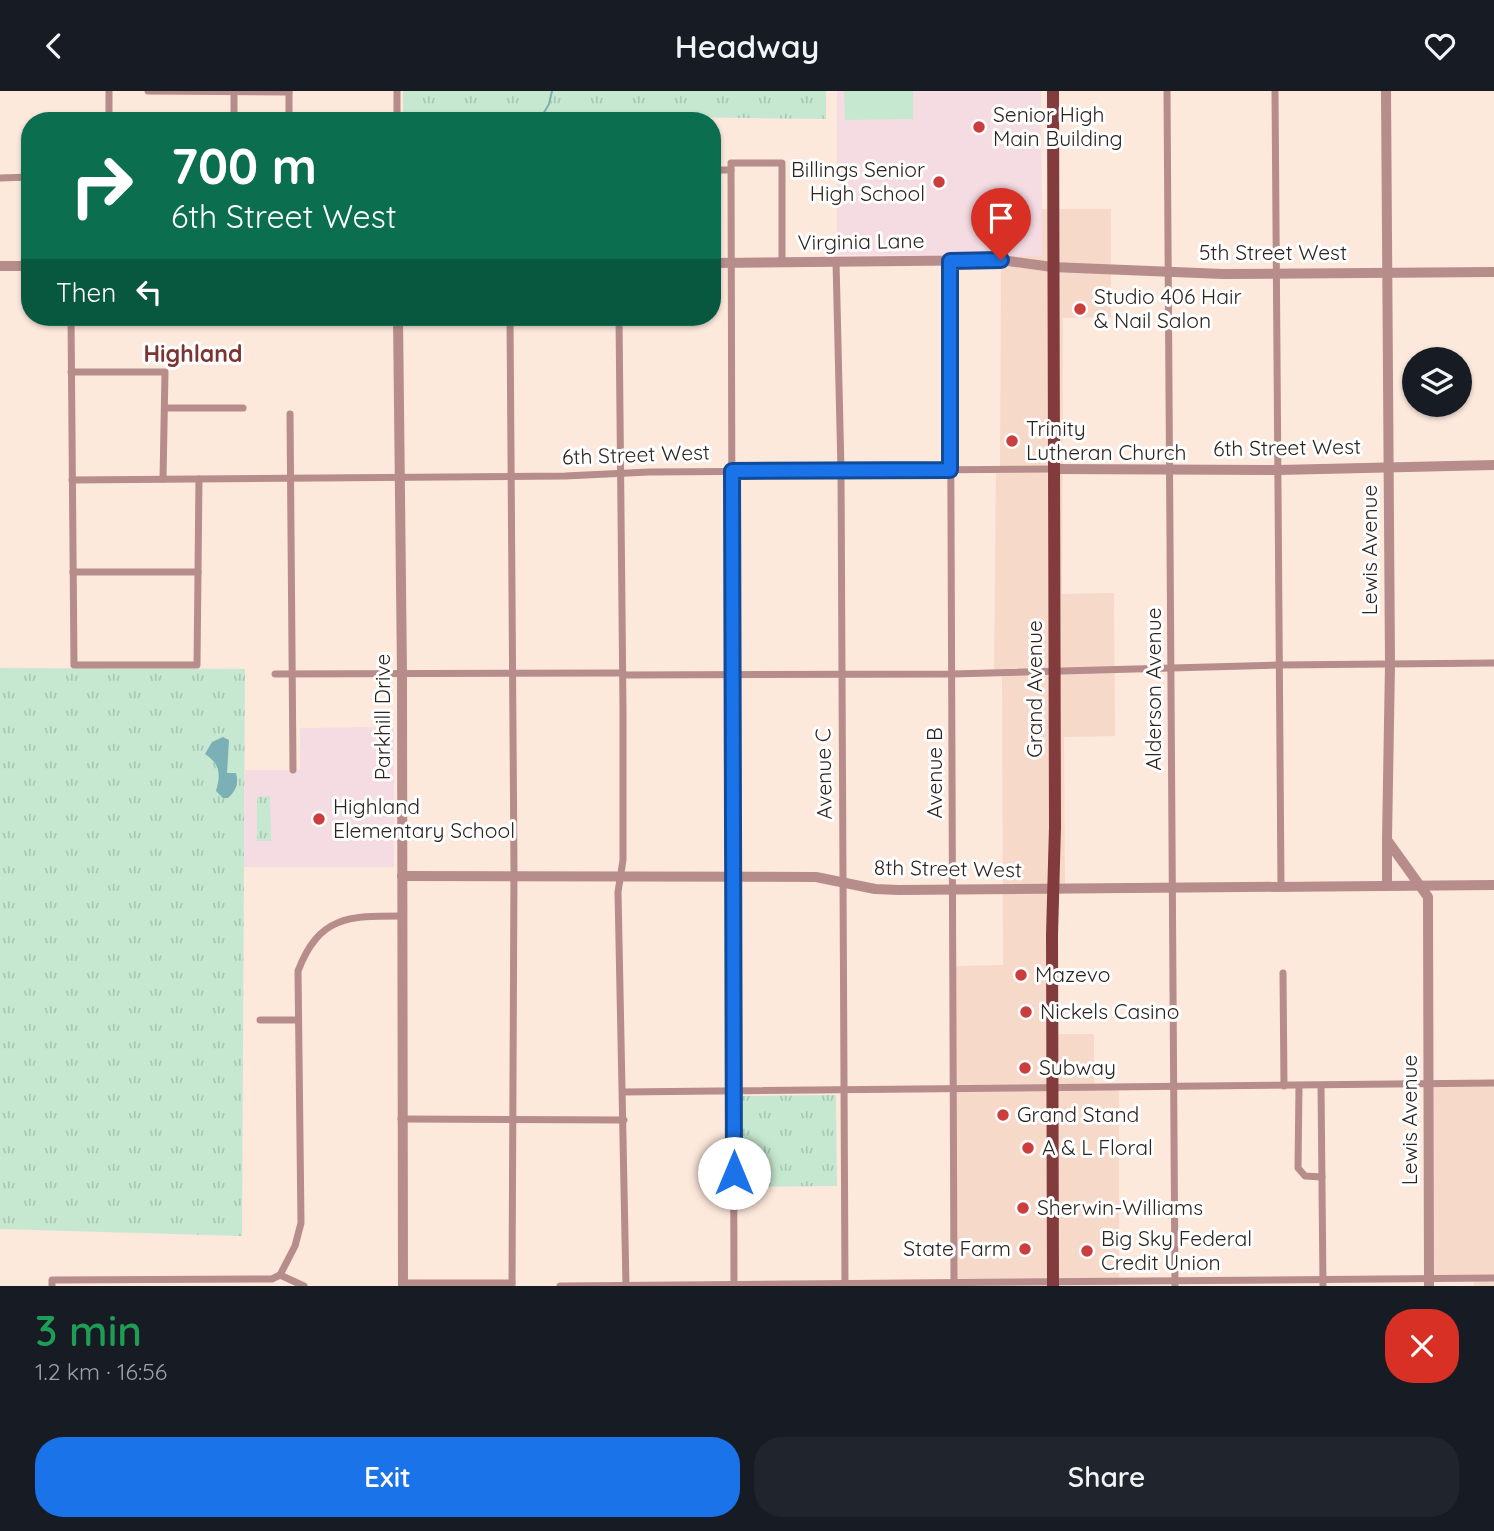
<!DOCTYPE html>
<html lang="en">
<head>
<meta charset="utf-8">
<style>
  body { margin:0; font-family:Quicksand,sans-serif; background:#20242c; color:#f1f3f6; height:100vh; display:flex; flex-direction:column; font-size:26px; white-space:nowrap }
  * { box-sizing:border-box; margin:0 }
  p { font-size:23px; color:#9ea1a6 }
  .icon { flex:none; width:38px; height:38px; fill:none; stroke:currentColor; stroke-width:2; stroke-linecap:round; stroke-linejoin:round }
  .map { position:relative; height:1195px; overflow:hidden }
  .side { display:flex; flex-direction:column; background:#171b24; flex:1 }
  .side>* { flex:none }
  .guide { position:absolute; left:21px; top:21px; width:700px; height:214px; border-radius:28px; box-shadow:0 2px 5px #0004; background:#0b6e4f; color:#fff; overflow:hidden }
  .buttons { position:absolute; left:1402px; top:256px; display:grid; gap:14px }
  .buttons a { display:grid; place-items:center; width:70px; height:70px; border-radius:50%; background:#171b24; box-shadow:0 2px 5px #0004; font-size:35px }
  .pin { position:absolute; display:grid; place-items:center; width:60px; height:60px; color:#fff; margin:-72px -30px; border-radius:50% 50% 50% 0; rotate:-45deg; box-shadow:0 0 7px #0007 }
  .pin .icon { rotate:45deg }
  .me { position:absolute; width:77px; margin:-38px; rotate:0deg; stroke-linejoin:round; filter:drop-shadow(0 0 5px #0008) }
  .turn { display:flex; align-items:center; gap:24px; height:147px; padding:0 35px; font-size:32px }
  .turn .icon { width:91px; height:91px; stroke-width:2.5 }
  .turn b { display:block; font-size:49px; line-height:60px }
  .then { display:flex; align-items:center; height:66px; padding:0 35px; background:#0003; gap:14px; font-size:26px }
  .round { display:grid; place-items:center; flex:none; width:74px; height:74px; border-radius:28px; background:#20242c }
  .head { display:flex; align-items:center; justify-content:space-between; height:119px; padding:0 35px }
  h1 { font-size:42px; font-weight:600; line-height:52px; color:#1e9e55 }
  .primary-button { display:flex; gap:14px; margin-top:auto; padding:14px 35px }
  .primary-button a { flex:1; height:80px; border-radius:28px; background:#1a73e8; color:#fff; font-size:28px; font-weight:600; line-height:80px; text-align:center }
  .primary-button a+a { background:#20242c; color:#f1f3f6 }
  header { display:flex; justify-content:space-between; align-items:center; height:91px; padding:0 35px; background:#171b24; font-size:32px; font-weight:600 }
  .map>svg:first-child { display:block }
  .built { fill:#f6d9c9 }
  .education { fill:#f5dbe2 }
  .grass { fill:url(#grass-tufts) }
  .garden { fill:#c6e8d0 }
  .water { fill:#7bb0b6 }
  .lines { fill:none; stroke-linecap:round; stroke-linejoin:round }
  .stream { stroke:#7bb0b6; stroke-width:2 }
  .minor { stroke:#b78d8c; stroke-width:7 }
  .tertiary { stroke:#b78d8c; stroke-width:10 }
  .primary { stroke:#833c3e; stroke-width:12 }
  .route-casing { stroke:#114b97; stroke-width:18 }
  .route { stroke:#1a73e8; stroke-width:12 }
  .poi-dot { fill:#cc3d3d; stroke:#fff; stroke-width:2.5 }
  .labels { text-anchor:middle; stroke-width:6; stroke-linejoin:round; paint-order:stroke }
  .poi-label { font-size:21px; fill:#2b241f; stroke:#fff; text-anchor:start }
  .street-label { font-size:21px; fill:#2b241f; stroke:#fff }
  .neighbourhood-label { font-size:23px; font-weight:bold; fill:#7c3532; stroke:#fff }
</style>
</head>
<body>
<header><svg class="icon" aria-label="back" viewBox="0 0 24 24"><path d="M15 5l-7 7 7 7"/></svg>Headway<svg class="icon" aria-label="heart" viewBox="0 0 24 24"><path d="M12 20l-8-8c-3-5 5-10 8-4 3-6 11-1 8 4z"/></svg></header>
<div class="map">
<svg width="1494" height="1195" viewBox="0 0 1494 1195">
  <defs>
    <pattern id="grass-tufts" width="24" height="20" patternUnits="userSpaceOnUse" patternTransform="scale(1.75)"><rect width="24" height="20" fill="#c6e8d0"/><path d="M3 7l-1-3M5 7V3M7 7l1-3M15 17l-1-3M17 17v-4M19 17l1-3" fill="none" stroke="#aac7b2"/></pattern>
  </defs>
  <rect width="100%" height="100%" fill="#fde8dc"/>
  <g class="built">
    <path d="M1042,118H1111V226L1063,227L1062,503L1114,502L1115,645L1064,646L1065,797L1053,799L1052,943H1094V997H1119V1195H954L953,875L1003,874L1002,582H994L996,378H1000L1001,169V165H1042Z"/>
    <path d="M1494,992V1195H1474V1188H1429V993Z"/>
  </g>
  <g class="education">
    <path d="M837,0H1041L1042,165L837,164Z"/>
    <path d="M394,636V776H244L245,679H300V637Z"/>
  </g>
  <g class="grass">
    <path d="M403,0H826V28L670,26V30H403Z"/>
    <path d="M0,577L245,578L242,1145L0,1138Z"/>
    <path d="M270,705L271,750H257V706Z"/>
    <path d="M836,1004L837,1095L740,1096L739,1005Z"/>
  </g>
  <path class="garden" d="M844,0H913V28L845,29Z"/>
  <path class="water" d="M223,646L229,649L227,682H236C239,692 236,700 228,707H223L216,700C221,683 220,673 205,663L212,651Z"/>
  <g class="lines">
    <path class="stream" d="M539,30L549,13L552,0"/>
    <g class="minor">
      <path d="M109,0V30"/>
      <path d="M148,0L289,1"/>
      <path d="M289,0V30"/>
      <path d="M397,0V30"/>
      <path d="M1167,0L1175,1195"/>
      <path d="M1275,0L1281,796"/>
      <path d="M234,30V0"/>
      <path d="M712,79H731"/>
      <path d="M0,87L30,86"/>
      <path d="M836,170L841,379L845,1195"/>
      <path d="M950,170L954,1195"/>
      <path d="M71,226L74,574H197L199,388"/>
      <path d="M510,226L514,779L512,1195"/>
      <path d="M619,226L623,618V769L618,801L626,1195"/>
      <path d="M212,229V226"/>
      <path d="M71,281H165L163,388"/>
      <path d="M165,317H243"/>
      <path d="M290,323L293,679"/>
      <path d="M72,389L565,385L649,381L1053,378"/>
      <path d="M73,481H198"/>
      <path d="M275,583L623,582"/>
      <path d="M623,584L952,583L1279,574L1494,572"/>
      <path d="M1283,882L1284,995"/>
      <path d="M260,929H298"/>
      <path d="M1299,995L1298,1077L1305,1085L1322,1086"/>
      <path d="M1321,995L1323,1195"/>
      <path d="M624,1001L1494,992"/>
      <path d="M401,1028L624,1029"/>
      <path d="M280,1184L295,1155L301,1132L298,880C319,825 348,825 401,825"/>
      <path d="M403,1192H512"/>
      <path d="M52,1195V1189L272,1188L280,1184L304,1195"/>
      <path d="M560,1195L1494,1187"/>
      <path d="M734,1195L731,72H782V172"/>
    </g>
    <g class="tertiary">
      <path d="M1386,0L1390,573L1387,749L1428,806L1429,1195"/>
      <path d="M712,172L1001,169L1052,176L1223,183L1494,181"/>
      <path d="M0,175H30"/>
      <path d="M398,226L402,583L403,1195"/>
      <path d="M1053,378L1278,379L1494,374"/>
      <path d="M402,785L816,786L875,798L899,799L1494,794"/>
      <path d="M1387,795V750"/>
    </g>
    <path class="primary" d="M1053,1195L1052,844L1055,736L1053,0"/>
  </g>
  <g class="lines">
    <defs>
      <path id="route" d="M734,1082L732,380L950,379V170L1001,169"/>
    </defs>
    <use href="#route" class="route-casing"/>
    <use href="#route" class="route"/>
  </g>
  <g class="poi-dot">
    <circle cx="979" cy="36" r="7"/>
    <circle cx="939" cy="91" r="7"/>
    <circle cx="1080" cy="218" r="7"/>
    <circle cx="1012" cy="350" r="7"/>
    <circle cx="319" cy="728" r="7"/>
    <circle cx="1021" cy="884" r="7"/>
    <circle cx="1026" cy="921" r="7"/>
    <circle cx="1025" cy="977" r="7"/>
    <circle cx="1003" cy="1024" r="7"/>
    <circle cx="1028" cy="1057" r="7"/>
    <circle cx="1023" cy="1117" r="7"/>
    <circle cx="1025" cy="1158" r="7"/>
    <circle cx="1087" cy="1160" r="7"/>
  </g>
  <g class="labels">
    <g class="poi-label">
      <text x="993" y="31">Senior High<tspan x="993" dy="24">Main Building</tspan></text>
      <text x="925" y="86" text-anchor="end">Billings Senior<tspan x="925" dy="24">High School</tspan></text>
      <text x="1094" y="213">Studio 406 Hair<tspan x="1094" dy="24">&amp; Nail Salon</tspan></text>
      <text x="1026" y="345">Trinity<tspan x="1026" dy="24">Lutheran Church</tspan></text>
      <text x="333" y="723">Highland<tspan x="333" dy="24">Elementary School</tspan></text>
      <text x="1035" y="891">Mazevo</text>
      <text x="1040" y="928">Nickels Casino</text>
      <text x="1039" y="984">Subway</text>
      <text x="1017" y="1031">Grand Stand</text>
      <text x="1042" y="1064">A &amp; L Floral</text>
      <text x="1037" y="1124">Sherwin-Williams</text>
      <text x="1101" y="1155">Big Sky Federal<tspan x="1101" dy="24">Credit Union</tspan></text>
      <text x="1011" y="1165" text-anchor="end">State Farm</text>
    </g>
    <g class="street-label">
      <text transform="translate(861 151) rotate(-1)" y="7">Virginia Lane</text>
      <text x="1273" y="169">5th Street West</text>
      <text transform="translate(1287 357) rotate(-1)" y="7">6th Street West</text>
      <text transform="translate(636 364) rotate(-2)" y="7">6th Street West</text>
      <text transform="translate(1370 459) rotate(-90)" y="7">Lewis Avenue</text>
      <text transform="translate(1035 598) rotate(-90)" y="7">Grand Avenue</text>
      <text transform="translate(1154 598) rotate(-90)" y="7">Alderson Avenue</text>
      <text transform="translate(383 626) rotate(-90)" y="7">Parkhill Drive</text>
      <text transform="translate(935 682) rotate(-90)" y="7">Avenue B</text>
      <text transform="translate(824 683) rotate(-91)" y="7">Avenue C</text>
      <text transform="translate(948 778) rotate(1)" y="7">8th Street West</text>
      <text transform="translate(1410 1029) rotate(-90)" y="7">Lewis Avenue</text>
    </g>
    <g class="neighbourhood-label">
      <text x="193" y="271">Highland</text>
    </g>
  </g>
</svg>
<div class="buttons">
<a><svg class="icon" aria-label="layers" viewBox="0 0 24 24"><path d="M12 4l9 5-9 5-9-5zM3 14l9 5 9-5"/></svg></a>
</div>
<div class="pin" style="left:1001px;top:169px;background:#d93025"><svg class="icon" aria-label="arrive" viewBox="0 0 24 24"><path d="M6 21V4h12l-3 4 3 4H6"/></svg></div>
<svg class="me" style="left:734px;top:1082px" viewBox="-20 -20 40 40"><circle r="19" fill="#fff"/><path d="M0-13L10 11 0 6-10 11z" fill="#1a73e8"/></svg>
<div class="guide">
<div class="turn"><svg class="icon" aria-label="right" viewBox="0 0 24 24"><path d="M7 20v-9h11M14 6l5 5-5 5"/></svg><div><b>700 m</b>6th Street West</div></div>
<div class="then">Then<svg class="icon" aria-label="left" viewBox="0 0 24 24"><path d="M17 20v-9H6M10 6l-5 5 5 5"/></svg></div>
</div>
</div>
<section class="side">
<div class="head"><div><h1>3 min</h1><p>1.2 km · 16:56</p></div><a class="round" style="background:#d93025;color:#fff"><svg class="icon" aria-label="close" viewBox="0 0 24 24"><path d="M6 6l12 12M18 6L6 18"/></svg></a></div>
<div class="primary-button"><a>Exit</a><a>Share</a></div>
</section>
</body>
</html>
